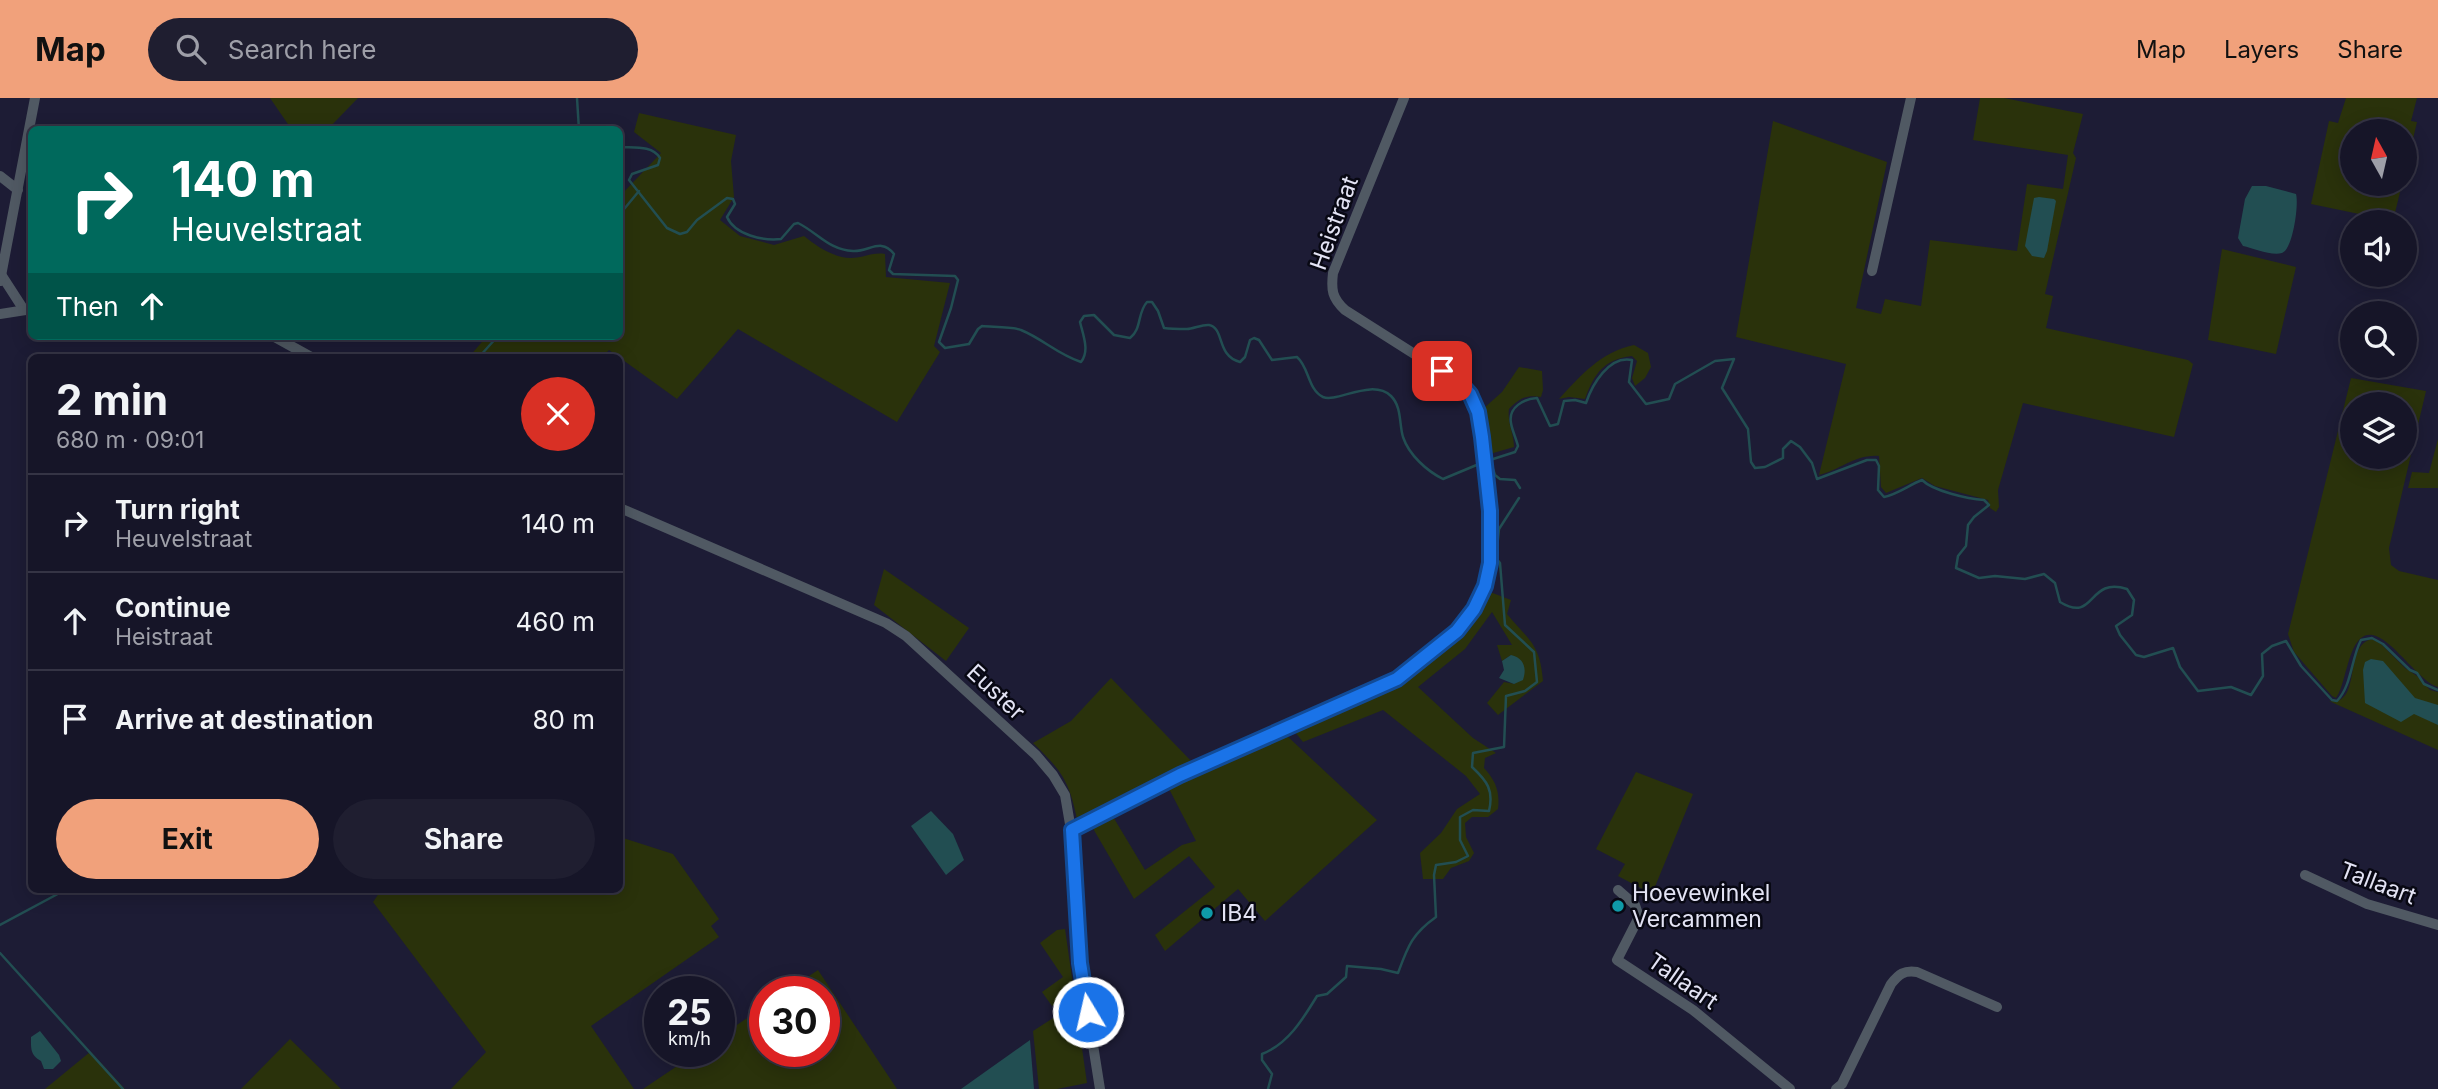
<!DOCTYPE html>
<html lang="en">
<head>
<meta charset="utf-8">
<style>
  body { margin:0; font-family:Inter,sans-serif; background:#1f1e30; color:#f1f3f6; height:100vh; display:flex; flex-direction:column; font-size:26px; white-space:nowrap }
  * { box-sizing:border-box; margin:0 }
  p { font-size:23px; color:#9e9fa8 }
  .icon { flex:none; width:38px; height:38px; fill:none; stroke:currentColor; stroke-width:2; stroke-linecap:round; stroke-linejoin:round }
  .map { position:relative; flex:1; overflow:hidden }
  .details { position:absolute; left:28px; top:256px; width:595px; height:539px; display:flex; flex-direction:column; background:#161528; border-radius:10px; box-shadow:0 4px 18px #0003,0 0 0 2px #353445 }
  .details>* { flex:none }
  .top-card { position:absolute; left:28px; top:28px; width:595px; height:214px; border-radius:10px; box-shadow:0 4px 18px #0003,0 0 0 2px #353445; background:#00695c; color:#fff; overflow:hidden }
  .needle { width:46px; rotate:352deg }
  .fabs { position:absolute; left:2340px; top:21px; display:grid; gap:14px }
  .fabs a { display:grid; place-items:center; width:77px; height:77px; border-radius:50%; background:#161528; box-shadow:0 4px 18px #0003,0 0 0 2px #353445; font-size:35px }
  .speed { position:absolute; left:644px; top:878px; display:flex; gap:14px; font-size:35px; font-weight:700; text-align:center }
  .speed>* { display:grid; place-content:center; width:91px; height:91px; border-radius:50%; background:#161528; box-shadow:0 4px 18px #0003,0 0 0 2px #353445; line-height:1 }
  .speed small { font-size:18px; font-weight:400 }
  .speed .limit { border:10px solid #d22; background:#fff; color:#111 }
  .pin { position:absolute; display:grid; place-items:center; width:60px; height:60px; color:#fff; margin:-30px; border-radius:14px; box-shadow:0 4px 10px #0006 }
  .me { position:absolute; width:77px; margin:-38px; rotate:351deg; stroke-linejoin:round; filter:drop-shadow(0 0 5px #0008) }
  .turn { display:flex; align-items:center; gap:24px; height:147px; padding:0 28px; font-size:32px }
  .turn .icon { width:91px; height:91px; stroke-width:2.5 }
  .turn b { display:block; font-size:49px; line-height:60px }
  .then { display:flex; align-items:center; height:66px; padding:0 28px; background:#0003; gap:14px; font-size:26px }
  .round { display:grid; place-items:center; flex:none; width:74px; height:74px; border-radius:37px; background:#1f1e30 }
  .summary { display:flex; align-items:center; justify-content:space-between; height:119px; padding:0 28px }
  h1 { font-size:42px; font-weight:700; line-height:52px }
  .primary-button { display:flex; gap:14px; margin-top:auto; padding:14px 28px }
  .primary-button a { flex:1; height:80px; border-radius:42px; background:#f1a17b; color:#111; font-size:28px; font-weight:700; line-height:80px; text-align:center }
  .primary-button a+a { background:#1f1e30; color:#f1f3f6 }
  ul { padding:0; list-style:none }
  li { display:flex; align-items:center; gap:21px; height:98px; padding:0 28px; border-top:2px solid #353445 }
  li div { flex:1 }
  li b { display:block; font-size:26px }
  li em { font-style:normal }
  header { display:flex; align-items:center; gap:42px; box-sizing:border-box; height:98px; padding:0 35px; background:#f1a17b; color:#111 }
  header strong { font-size:33px }
  nav { display:flex; gap:38px; margin-inline-start:auto; font-size:24px }
  .search { width:490px; height:63px; background:#1f1e30; display:flex; align-items:center; gap:18px; box-sizing:border-box; padding:0 24px; border-radius:38px; color:#9e9fa8; font-size:26px }
  .map>svg:first-child { display:block }
  .green { fill:#2a320b; fill-rule:evenodd }
  .water { fill:#224e52 }
  .lines { fill:none; stroke-linecap:round; stroke-linejoin:round }
  .stream { stroke:#224e52; stroke-width:2.5 }
  .minor { stroke:#505963; stroke-width:10 }
  .route-casing { stroke:#114b97; stroke-width:18 }
  .route { stroke:#1a73e8; stroke-width:12 }
  .culture-dot { fill:#0f9aa8; stroke:#080813; stroke-width:2.5 }
  .labels { text-anchor:middle; stroke-width:5; stroke-linejoin:round; paint-order:stroke }
  .street-label { font-size:23px; fill:#e3e3f4; stroke:#080813 }
  .poi-label { font-size:23px; fill:#e3e3f4; stroke:#080813; text-anchor:start }
</style>
</head>
<body>
<header>
<strong>Map</strong>
<div class="search"><svg class="icon" aria-label="search" viewBox="0 0 24 24"><circle cx="10" cy="10" r="6"/><path d="M15 15l6 6"/></svg>Search here</div>
<nav><a>Map</a><a>Layers</a><a>Share</a></nav>
</header>
<div class="map">
<svg width="2438" height="991" viewBox="0 0 2438 991">
  <rect width="100%" height="100%" fill="#1d1c35"/>
  <g class="green">
    <path d="M270,0H358L328,31L292,32Z"/>
    <path d="M1980,0H2004L2083,16L2073,55L2076,60L2045,196L2053,198L2046,230L2188,262L2193,266L2174,339L2023,305L1998,392L1999,409L1996,414L1990,410L1988,402L1935,388L1922,380L1886,395L1881,389L1879,358C1856,356 1840,372 1819,377L1846,266L1736,239L1773,23L1887,64L1856,210L1881,216L1885,201L1921,208L1930,142L2017,153L2027,86L2063,91L2068,57L1973,42Z"/>
    <path d="M2346,0H2417L2411,23L2417,24L2405,75L2404,33H2352V86H2402L2393,123L2311,106L2329,23L2338,25Z"/>
    <path d="M639,15L736,37L731,63L734,99L720,122L740,138L774,147L804,138C816,148 834,160 851,160C863,160 872,154 885,156L886,179L950,185L934,248L940,254L897,324L738,231L677,301L609,252L602,259H469L487,238H620V98L661,55L634,34Z"/>
    <path d="M2222,151L2296,169L2276,256L2208,242Z"/>
    <path d="M1634,247L1648,255L1651,269L1645,280L1635,288L1632,280L1637,263L1632,258C1604,261 1594,276 1585,301L1569,299L1559,301C1581,277 1601,254 1634,247Z"/>
    <path d="M1519,269L1542,273L1543,292L1541,299C1526,296 1519,301 1509,311C1507,325 1514,335 1514,349L1490,356L1483,311L1502,294Z"/>
    <path d="M2351,280L2426,293L2389,450L2391,467L2399,473L2438,482V589C2421,585 2395,545 2376,538C2348,528 2348,585 2336,600L2332,598L2294,554L2288,536ZM2352,306H2404V359H2352Z"/>
    <path d="M2438,341V390H2408L2412,374L2429,375Z"/>
    <path d="M884,471L969,530L946,563L874,507Z"/>
    <path d="M1490,494L1511,502L1507,516C1529,543 1540,545 1543,583L1498,617L1487,605L1504,584L1515,586L1511,557L1502,563L1497,547H1512L1492,514L1465,551L1418,589L1473,640L1496,655L1485,660L1484,670C1496,683 1500,694 1498,711L1488,719H1472L1465,725L1466,739L1474,755L1469,763L1451,770L1443,781H1423L1420,755L1441,735L1457,711L1480,696L1466,678L1383,612L1303,644L1295,634L1406,580L1446,548L1484,506Z"/>
    <path d="M2372,541L2381,546L2405,570L2417,578L2430,592L2438,594V652L2329,603C2363,608 2342,548 2372,541Z"/>
    <path d="M1111,580L1193,665L1151,683L1077,721C1069,682 1061,672 1033,645L1071,623Z"/>
    <path d="M1285,636L1377,722L1265,823L1238,791L1165,853L1155,837L1215,789L1189,758L1134,801L1091,727L1112,717L1145,772L1182,747L1196,743L1167,687Z"/>
    <path d="M1636,674L1693,696L1652,796L1618,778L1625,766L1596,751Z"/>
    <path d="M620,739L673,756L719,821L711,828L719,839L591,928L634,991H451L486,954L373,804L382,791H620Z"/>
    <path d="M1065,831L1087,985L1057,991H1039L1033,933L1064,913L1059,904L1052,908L1042,894L1063,879L1040,845L1057,832Z"/>
    <path d="M818,872L897,991H643L698,954H719V939L765,908V954H824V894H785Z"/>
    <path d="M290,941L341,991H241Z"/>
    <path d="M91,954L125,991H45L90,954Z"/>
  </g>
  <g class="water">
    <path d="M2252,88H2266L2296,96C2299,106 2293,151 2282,155C2271,158 2253,150 2243,148L2238,140L2245,101Z"/>
    <path d="M2039,99L2054,101L2056,103L2047,153L2044,160L2032,158L2025,148L2034,100Z"/>
    <path d="M1511,557C1524,560 1527,570 1523,582L1514,586L1499,580L1504,572L1502,563Z"/>
    <path d="M2371,561L2383,563L2415,600L2438,607V627L2414,616L2401,624L2365,605L2363,572L2365,564Z"/>
    <path d="M931,713L953,736L964,762L946,777L911,728Z"/>
    <path d="M40,933L59,957L61,963L53,971H44L41,963C30,957 31,950 31,939Z"/>
    <path d="M1030,942L1034,991H961Z"/>
  </g>
  <g class="lines">
    <g class="stream">
      <path d="M577,0L579,32"/>
      <path d="M620,49C634,50 652,47 660,60L658,67L632,76L629,82L667,130L680,136L687,134L697,122L727,100L733,101L735,106L727,119C735,137 763,143 781,141L794,126L798,125C818,135 829,152 853,153C869,154 881,139 894,156L889,172L893,176L955,178L958,182L951,210L939,244L945,250L969,246L978,231L982,228C991,229 1016,229 1021,232C1043,241 1057,256 1081,264C1090,253 1083,237 1080,224L1084,218L1094,217L1114,237L1130,240C1142,231 1137,215 1147,204H1152L1158,213L1164,230C1171,231 1179,231 1187,231C1193,231 1203,226 1209,227C1225,230 1216,258 1240,264L1245,259L1250,242L1254,240L1259,242L1272,262L1297,259C1309,269 1308,292 1323,299C1337,305 1372,280 1391,298C1402,309 1399,326 1403,339C1409,357 1427,373 1443,381L1479,366"/>
      <path d="M620,116L639,93"/>
      <path d="M479,259L498,238"/>
      <path d="M1520,390L1515,382L1500,381L1495,377L1490,362L1515,354L1518,348C1516,340 1512,332 1511,325C1508,309 1524,301 1537,300L1550,328L1558,326L1564,303L1575,302L1586,305C1592,287 1609,257 1632,262L1629,284L1646,306L1669,301L1675,286L1715,263L1734,261L1722,290L1748,331L1751,364L1755,370L1765,369L1783,360V351L1791,343L1800,349L1812,365L1817,381L1867,362H1876L1879,368L1878,392L1884,399C1898,396 1909,387 1922,382C1933,393 1968,401 1984,402L1989,407L1974,419L1968,427L1966,448L1958,458L1956,470L1979,480L1995,478L2025,481L2044,476L2055,485L2060,504C2096,526 2087,478 2127,491L2134,502L2132,517L2116,528L2120,537L2136,557L2144,559L2173,550L2180,569L2198,593L2231,589L2251,597L2263,578L2262,556L2272,548L2286,543L2301,568L2332,602L2337,603C2352,587 2351,561 2361,542L2372,540L2383,546L2410,572L2417,575L2424,586L2438,592"/>
      <path d="M0,827L67,791"/>
      <path d="M0,855L123,991"/>
      <path d="M1268,991L1272,976L1262,962V956C1288,946 1303,921 1317,898L1327,896L1346,879L1347,868L1381,871L1398,875C1408,848 1412,836 1436,819L1434,777L1436,767L1456,764L1468,758L1460,742V719L1473,712L1489,713C1494,692 1487,683 1472,669L1473,655L1504,649L1506,598L1525,593L1537,584L1534,554L1505,527L1500,465L1496,460L1499,431L1519,400"/>
    </g>
    <g class="minor">
      <path d="M0,78L18,92"/>
      <path d="M1872,173L1911,0"/>
      <path d="M2,178L24,212"/>
      <path d="M0,183L35,0"/>
      <path d="M0,216L32,211"/>
      <path d="M273,238L311,259"/>
      <path d="M620,410L886,525L906,538L1036,657L1053,677L1065,697L1071,732L1080,865L1100,991"/>
      <path d="M1071,732L1180,677L1397,581L1457,533L1474,511L1485,488L1490,465V413L1478,315L1470,296L1460,285L1345,212C1332,200 1331,192 1333,175L1404,0"/>
      <path d="M2305,777L2367,806L2438,827"/>
      <path d="M1618,792L1635,807L1639,819L1617,862L1693,912L1790,991"/>
      <path d="M1836,991L1842,986L1891,886C1899,876 1904,872 1917,874L1997,909"/>
    </g>
  </g>
  <g class="lines">
    <defs>
      <path id="route" d="M1088,914L1080,865L1072,732L1180,677L1397,581L1457,533L1474,511L1485,488L1490,465V413L1482,339L1478,314L1470,296L1460,285L1442,273"/>
    </defs>
    <use href="#route" class="route-casing"/>
    <use href="#route" class="route"/>
  </g>
  <g class="culture-dot">
    <circle cx="1618" cy="808" r="7"/>
    <circle cx="1207" cy="815" r="7"/>
  </g>
  <g class="labels">
    <g class="street-label">
      <text transform="translate(1334 125) rotate(-70)" y="8">Heistraat</text>
      <text transform="translate(996 594) rotate(43)" y="8">Euster</text>
      <text transform="translate(2378 785) rotate(21)" y="8">Tallaart</text>
      <text transform="translate(1683 883) rotate(35)" y="8">Tallaart</text>
    </g>
    <g class="poi-label">
      <text x="1632" y="803">Hoevewinkel<tspan x="1632" dy="26">Vercammen</tspan></text>
      <text x="1221" y="823">IB4</text>
    </g>
  </g>
</svg>
<div class="fabs">
<a><svg class="needle" viewBox="-14 -14 28 28"><path d="M0-13l5 13h-10z" fill="#e53935"/><path d="M0 13l5-13h-10z" fill="#9e9fa8"/></svg></a>
<a><svg class="icon" aria-label="sound" viewBox="0 0 24 24"><path d="M4 9h4l5-4v14l-5-4H4zM17 9q2 3 0 6"/></svg></a>
<a><svg class="icon" aria-label="search" viewBox="0 0 24 24"><circle cx="10" cy="10" r="6"/><path d="M15 15l6 6"/></svg></a>
<a><svg class="icon" aria-label="layers" viewBox="0 0 24 24"><path d="M12 4l9 5-9 5-9-5zM3 14l9 5 9-5"/></svg></a>
</div>
<div class="speed"><div>25<small>km/h</small></div><div class="limit">30</div></div>
<div class="pin" style="left:1442px;top:273px;background:#d93025"><svg class="icon" aria-label="arrive" viewBox="0 0 24 24"><path d="M6 21V4h12l-3 4 3 4H6"/></svg></div>
<svg class="me" style="left:1088px;top:914px" viewBox="-20 -20 40 40"><circle r="17" fill="#1a73e8" stroke="#fff" stroke-width="3"/><path d="M0-11L8 9 0 5-8 9z" fill="#fff"/></svg>
<div class="top-card">
<div class="turn"><svg class="icon" aria-label="right" viewBox="0 0 24 24"><path d="M7 20v-9h11M14 6l5 5-5 5"/></svg><div><b>140 m</b>Heuvelstraat</div></div>
<div class="then">Then<svg class="icon" aria-label="ahead" viewBox="0 0 24 24"><path d="M12 20V5M6 11l6-6 6 6"/></svg></div>
</div>
<section class="details">
<div class="summary"><div><h1>2 min</h1><p>680 m · 09:01</p></div><a class="round" style="background:#d93025;color:#fff"><svg class="icon" aria-label="close" viewBox="0 0 24 24"><path d="M6 6l12 12M18 6L6 18"/></svg></a></div>
<ul>
<li><svg class="icon" aria-label="right" viewBox="0 0 24 24"><path d="M7 20v-9h11M14 6l5 5-5 5"/></svg><div><b>Turn right</b><p>Heuvelstraat</p></div><em>140 m</em></li>
<li><svg class="icon" aria-label="ahead" viewBox="0 0 24 24"><path d="M12 20V5M6 11l6-6 6 6"/></svg><div><b>Continue</b><p>Heistraat</p></div><em>460 m</em></li>
<li><svg class="icon" aria-label="arrive" viewBox="0 0 24 24"><path d="M6 21V4h12l-3 4 3 4H6"/></svg><div><b>Arrive at destination</b></div><em>80 m</em></li>
</ul>
<div class="primary-button"><a>Exit</a><a>Share</a></div>
</section>
</div>
</body>
</html>
